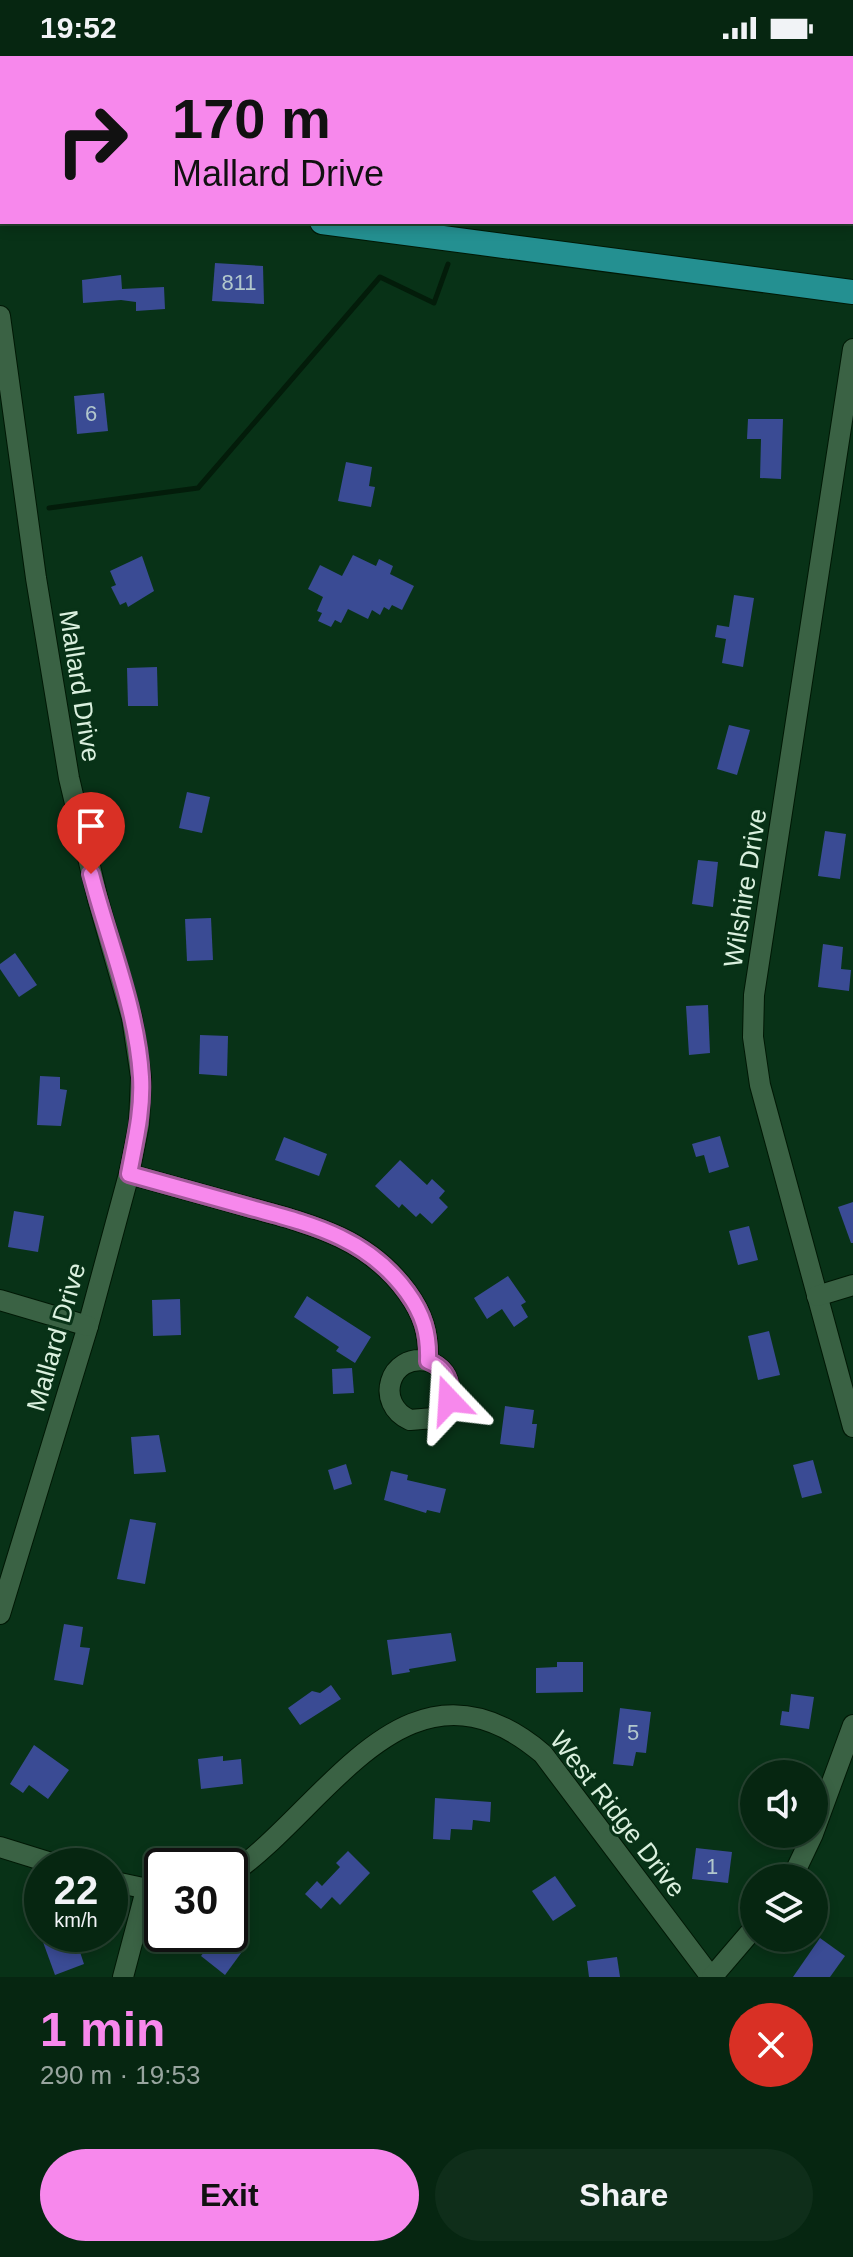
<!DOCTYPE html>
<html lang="en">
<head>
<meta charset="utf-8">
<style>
  body { margin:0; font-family:Arial,sans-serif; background:#0f2e1a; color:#f1f3f6; height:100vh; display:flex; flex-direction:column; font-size:30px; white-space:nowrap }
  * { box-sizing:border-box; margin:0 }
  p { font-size:26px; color:#98a59f }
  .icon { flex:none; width:44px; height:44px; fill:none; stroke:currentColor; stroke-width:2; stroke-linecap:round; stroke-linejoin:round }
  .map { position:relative; height:1921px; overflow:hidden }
  .drawer { display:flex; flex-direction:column; background:#062611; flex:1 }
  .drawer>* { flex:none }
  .top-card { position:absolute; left:0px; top:0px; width:854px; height:168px; box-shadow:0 4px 12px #0003,0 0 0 2px #274331; background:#f788ec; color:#111; overflow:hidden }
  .tools { position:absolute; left:740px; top:1704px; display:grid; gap:16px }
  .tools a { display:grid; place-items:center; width:88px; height:88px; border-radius:50%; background:#062611; box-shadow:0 4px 12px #0003,0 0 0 2px #274331; font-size:40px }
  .speed { position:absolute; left:24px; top:1792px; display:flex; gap:16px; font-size:40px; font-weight:700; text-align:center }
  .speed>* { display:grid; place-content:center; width:104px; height:104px; border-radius:50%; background:#062611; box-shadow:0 4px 12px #0003,0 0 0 2px #274331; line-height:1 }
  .speed small { font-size:20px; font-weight:400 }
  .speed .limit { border:4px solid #111; border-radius:12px; background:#fff; color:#111 }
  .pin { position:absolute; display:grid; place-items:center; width:68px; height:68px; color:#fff; margin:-82px -34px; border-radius:50% 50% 50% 0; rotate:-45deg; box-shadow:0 0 8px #0007 }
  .pin .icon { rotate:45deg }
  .me { position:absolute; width:88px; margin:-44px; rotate:340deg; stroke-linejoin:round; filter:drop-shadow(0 0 6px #0008) }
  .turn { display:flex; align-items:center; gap:28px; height:168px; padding:0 40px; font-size:36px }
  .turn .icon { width:104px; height:104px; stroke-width:2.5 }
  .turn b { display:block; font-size:56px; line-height:68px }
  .round { display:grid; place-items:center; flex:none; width:84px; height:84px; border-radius:42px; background:#0f2e1a }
  .summary { display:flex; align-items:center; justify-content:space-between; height:136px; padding:0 40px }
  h1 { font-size:48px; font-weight:700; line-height:60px; color:#f788ec }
  .button { display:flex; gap:16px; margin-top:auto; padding:16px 40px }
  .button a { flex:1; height:92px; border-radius:48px; background:#f788ec; color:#111; font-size:32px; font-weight:700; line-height:92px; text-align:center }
  .button a+a { background:#0f2e1a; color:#f1f3f6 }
  .status { display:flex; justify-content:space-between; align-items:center; height:56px; padding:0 40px; background:#062611; direction:ltr }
  .status svg { height:22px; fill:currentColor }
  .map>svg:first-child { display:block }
  .forest { fill:#923b2e }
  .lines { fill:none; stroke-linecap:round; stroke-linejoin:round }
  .stream { stroke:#031c0a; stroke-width:5 }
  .building { fill:#3a4b94 }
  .minor-casing { stroke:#001805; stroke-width:22 }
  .major-casing { stroke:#001805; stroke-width:26 }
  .minor { stroke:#3a6244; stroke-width:20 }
  .major { stroke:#249091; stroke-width:24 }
  .route-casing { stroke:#a15899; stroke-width:20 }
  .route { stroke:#f788ec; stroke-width:14 }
  .labels { text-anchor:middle; stroke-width:6; stroke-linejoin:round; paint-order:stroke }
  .number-label { font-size:22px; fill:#b2c7cc }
  .street-label { font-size:26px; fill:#daf0de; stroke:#083217 }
</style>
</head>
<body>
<div class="status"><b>19:52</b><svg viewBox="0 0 49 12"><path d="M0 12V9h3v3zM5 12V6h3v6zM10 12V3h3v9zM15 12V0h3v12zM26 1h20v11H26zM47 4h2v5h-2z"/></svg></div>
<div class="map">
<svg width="853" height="1921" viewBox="0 0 853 1921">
  <rect width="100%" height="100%" fill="#083217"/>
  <path class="forest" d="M522,0H853V154L852,2H521Z"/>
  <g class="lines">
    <g class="stream">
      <path d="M793,2L795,0"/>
      <path d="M49,452L198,432L380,221L434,247L448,208"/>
    </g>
  </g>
  <g class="building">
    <path d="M215,207L263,210L264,248L212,245Z"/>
    <path d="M121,219L122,233L164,231L165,253L136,255V246L121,244L83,247L82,224Z"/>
    <path d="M104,337L108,375L77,378L74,340Z"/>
    <path d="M748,363H783L781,423L760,422L761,383H747Z"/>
    <path d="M346,406L372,411L369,430L375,431L371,451L338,445Z"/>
    <path d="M353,499L376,510L379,503L393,510L390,518L414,530L402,554L392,549L389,554L384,551L380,559L372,554L368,563L348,553L341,567L335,564L331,571L318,565L322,557L317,555L323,541L308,533L320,509L342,520Z"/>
    <path d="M142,500L154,535L128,551L126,546L120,549L111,531L116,529L110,515Z"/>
    <path d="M734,539L754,542L743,611L722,607L726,583L715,581L717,569L729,571Z"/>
    <path d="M157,611L158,650H128L127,612Z"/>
    <path d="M729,669L750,674L737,719L717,713Z"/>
    <path d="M187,736L210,741L202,777L179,772Z"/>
    <path d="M825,775L846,778L840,823L818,820Z"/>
    <path d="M698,804L718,806L713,851L692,848Z"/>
    <path d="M211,862L213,904L187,905L185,863Z"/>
    <path d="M823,888L843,891L841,913L851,914L849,935L818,931Z"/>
    <path d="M15,897L37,929L19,941L0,913V908Z"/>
    <path d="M708,949L710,997L689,999L686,950Z"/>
    <path d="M200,979L228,980L227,1020L199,1018Z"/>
    <path d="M40,1020L60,1021V1033L67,1034L61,1070L37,1069Z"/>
    <path d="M720,1080L729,1111L709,1117L704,1099L696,1101L692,1088Z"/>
    <path d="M284,1081L327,1098L319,1120L275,1104Z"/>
    <path d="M400,1104L427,1129L432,1123L445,1135L439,1142L448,1151L432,1168L420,1157L416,1161L402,1148L399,1152L375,1130Z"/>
    <path d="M853,1146V1187H851L838,1151Z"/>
    <path d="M14,1155L44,1160L38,1196L8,1191Z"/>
    <path d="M749,1170L758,1204L738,1209L729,1175Z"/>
    <path d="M508,1220L526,1246L521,1249L528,1261L514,1271L502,1253L487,1263L474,1242Z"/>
    <path d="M307,1240L371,1281L355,1307L336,1295L339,1291L294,1261Z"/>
    <path d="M180,1243L181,1279L153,1280L152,1244Z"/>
    <path d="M769,1275L780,1319L758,1324L748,1280Z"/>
    <path d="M352,1312L354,1337L333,1338L332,1313Z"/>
    <path d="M505,1350L534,1354L532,1368H537L534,1392L500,1388Z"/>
    <path d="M159,1379L166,1416L134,1418L131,1381Z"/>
    <path d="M813,1404L822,1437L802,1442L793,1409Z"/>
    <path d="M346,1408L352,1428L334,1434L328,1414Z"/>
    <path d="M391,1415L408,1419L407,1424L446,1433L440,1457L427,1454L426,1457L384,1444Z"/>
    <path d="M130,1463L156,1467L145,1528L117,1523Z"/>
    <path d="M64,1568L83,1571L80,1591L90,1592L83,1629L54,1624Z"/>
    <path d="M451,1577L456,1605L409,1613L410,1616L392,1619L387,1584Z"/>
    <path d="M557,1606H583V1636L536,1637V1612L557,1611Z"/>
    <path d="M331,1629L341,1643L300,1669L288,1652L312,1635L320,1637Z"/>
    <path d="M791,1638L814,1641L809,1673L780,1669L782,1655L789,1656Z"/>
    <path d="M620,1652L651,1656L646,1697L636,1696L633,1710L613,1708Z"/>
    <path d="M34,1689L69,1714L48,1743L29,1729L23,1737L10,1728Z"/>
    <path d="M223,1700V1705L241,1703L243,1728L201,1733L198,1703Z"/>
    <path d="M435,1742L491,1746L490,1766L473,1764L472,1774L451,1773L450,1784L433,1783Z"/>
    <path d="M696,1792L732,1796L728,1827L692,1823Z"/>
    <path d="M348,1795L370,1817L340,1849L332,1841L321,1853L305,1838L317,1825L322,1830L340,1811L336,1807Z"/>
    <path d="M555,1820L576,1850L553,1865L532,1835Z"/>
    <path d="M64,1878H74L84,1908L55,1919L43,1886Z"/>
    <path d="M218,1878H234L247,1889L225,1919L201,1900Z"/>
    <path d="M820,1882L845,1900L830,1921H793Z"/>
    <path d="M617,1901L620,1921H589L587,1905Z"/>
  </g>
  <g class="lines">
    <defs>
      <g id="minor">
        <path d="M112,2V0"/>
        <path d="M383,2V0"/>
        <path d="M0,260L36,522L69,722L98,844L132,962L141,1021L139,1068L129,1118L88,1270L0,1558"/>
        <path d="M853,293L754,939L753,981L760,1029L853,1371"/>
        <path d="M129,1118C168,1129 208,1140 248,1151C310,1168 367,1181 407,1236C423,1258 429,1277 428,1305C389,1297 374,1348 410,1364L434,1362C456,1346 455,1315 428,1305"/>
        <path d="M817,1240L853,1229"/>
        <path d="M0,1244L88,1270"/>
        <path d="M814,1775L853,1669"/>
        <path d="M0,1791L61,1810"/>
        <path d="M230,1819C327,1753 408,1583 543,1698L711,1921"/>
        <path d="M792,1822L813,1778"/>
        <path d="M110,1825L162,1836"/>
        <path d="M123,1921L146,1834"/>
        <path d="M712,1921L754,1872"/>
      </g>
      <g id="major">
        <path d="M0,156H2"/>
        <path d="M322,166L853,236"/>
      </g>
    </defs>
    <use href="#minor" class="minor-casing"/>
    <use href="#major" class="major-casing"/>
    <use href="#minor" class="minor"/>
    <use href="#major" class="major"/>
  </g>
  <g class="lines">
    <defs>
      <path id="route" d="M91,818C108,884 137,952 141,1021C143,1054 135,1086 129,1118C168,1129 208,1140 248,1151C310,1168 367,1181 407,1236C423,1258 429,1277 428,1305C446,1312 452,1325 449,1344"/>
    </defs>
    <use href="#route" class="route-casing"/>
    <use href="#route" class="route"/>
  </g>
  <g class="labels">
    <g class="number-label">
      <text x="239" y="234">811</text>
      <text x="91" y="365">6</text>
      <text x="633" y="1684">5</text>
      <text x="712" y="1818">1</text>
    </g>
    <g class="street-label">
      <text transform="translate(80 630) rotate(81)" y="9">Mallard Drive</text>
      <text transform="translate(745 832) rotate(-81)" y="9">Wilshire Drive</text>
      <text transform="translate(56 1281) rotate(-74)" y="9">Mallard Drive</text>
      <text transform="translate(618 1758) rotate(52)" y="9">West Ridge Drive</text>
    </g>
  </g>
</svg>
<div class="tools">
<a><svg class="icon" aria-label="sound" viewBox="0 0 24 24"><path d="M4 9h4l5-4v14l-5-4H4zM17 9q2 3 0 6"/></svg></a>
<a><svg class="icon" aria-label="layers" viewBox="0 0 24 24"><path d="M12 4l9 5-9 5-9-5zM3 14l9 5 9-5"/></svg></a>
</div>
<div class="speed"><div>22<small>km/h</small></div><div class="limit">30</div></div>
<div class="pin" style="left:91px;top:818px;background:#d93025"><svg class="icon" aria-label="arrive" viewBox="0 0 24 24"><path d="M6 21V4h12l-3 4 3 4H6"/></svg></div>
<svg class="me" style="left:449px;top:1344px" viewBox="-20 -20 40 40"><path d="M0-17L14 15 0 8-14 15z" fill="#f788ec" stroke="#fff" stroke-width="4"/></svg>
<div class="top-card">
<div class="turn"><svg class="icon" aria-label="right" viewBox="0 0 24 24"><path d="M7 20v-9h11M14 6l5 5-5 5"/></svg><div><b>170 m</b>Mallard Drive</div></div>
</div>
</div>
<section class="drawer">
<div class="summary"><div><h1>1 min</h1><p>290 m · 19:53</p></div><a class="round" style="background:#d93025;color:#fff"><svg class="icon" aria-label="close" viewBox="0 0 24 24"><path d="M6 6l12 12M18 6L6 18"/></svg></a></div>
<div class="button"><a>Exit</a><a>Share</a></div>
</section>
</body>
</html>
